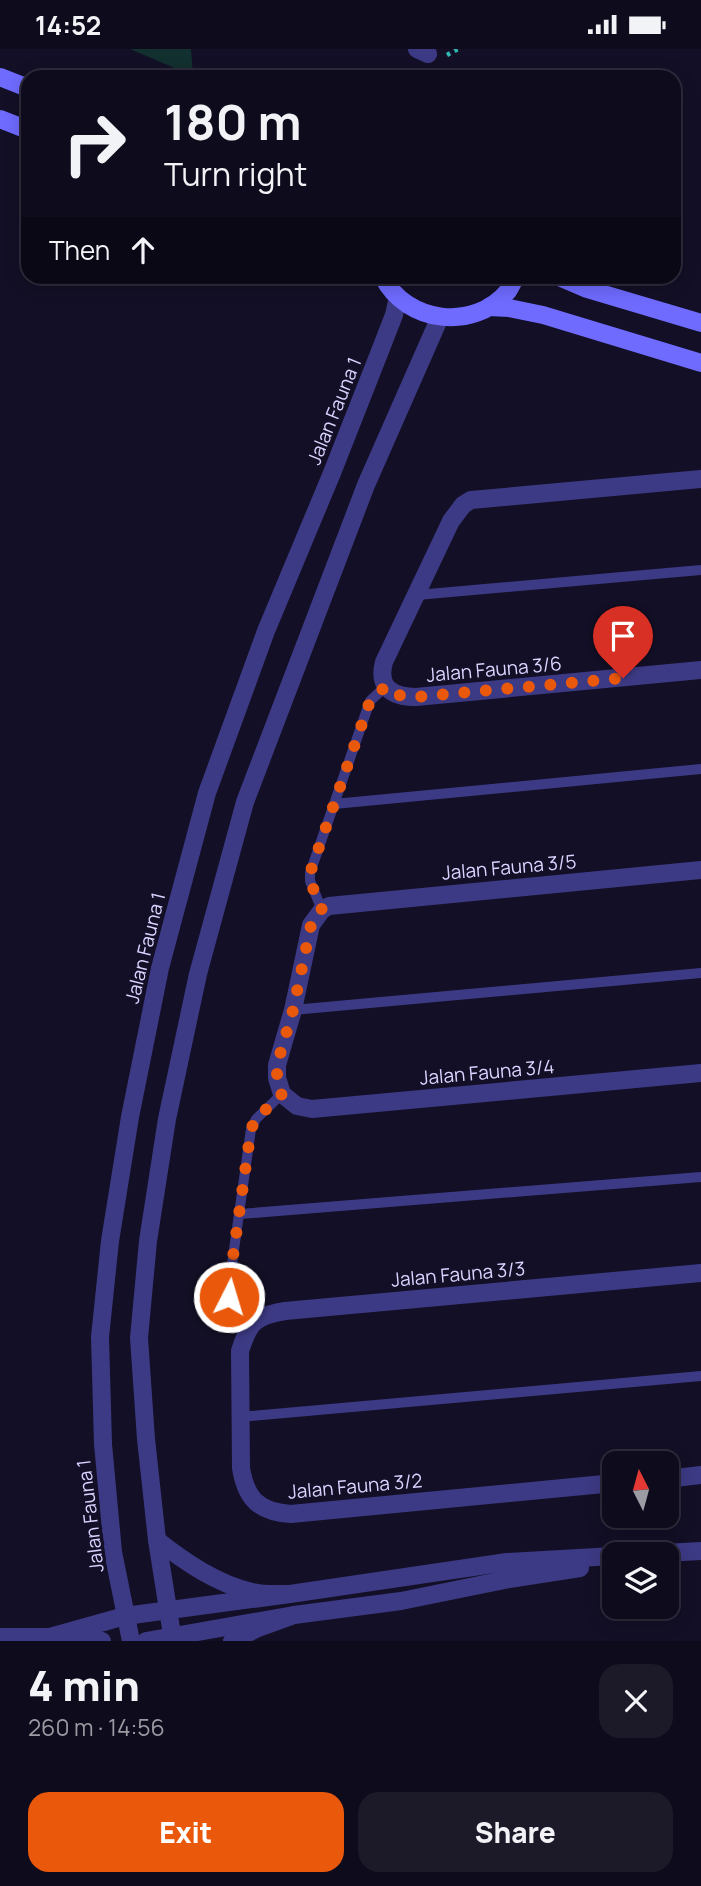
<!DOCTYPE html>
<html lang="en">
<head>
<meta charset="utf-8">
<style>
  body { margin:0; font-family:Manrope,sans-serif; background:#1c1929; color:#f1f3f6; height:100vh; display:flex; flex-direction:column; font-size:26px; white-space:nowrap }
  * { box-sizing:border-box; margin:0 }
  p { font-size:23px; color:#9b9ba3 }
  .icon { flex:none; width:38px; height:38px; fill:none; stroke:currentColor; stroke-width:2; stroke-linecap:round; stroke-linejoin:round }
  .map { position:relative; height:1592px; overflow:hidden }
  .panel { display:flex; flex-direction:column; background:#0e0b1c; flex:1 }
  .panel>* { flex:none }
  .guide { position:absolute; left:21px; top:21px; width:660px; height:214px; border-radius:21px; box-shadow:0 4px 18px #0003,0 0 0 2px #2e2b3b; background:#0e0b1c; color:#f1f3f6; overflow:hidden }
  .needle { width:46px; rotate:354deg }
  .controls { position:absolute; left:602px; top:1402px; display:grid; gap:14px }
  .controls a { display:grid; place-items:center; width:77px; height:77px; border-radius:14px; background:#0e0b1c; box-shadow:0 4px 18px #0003,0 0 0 2px #2e2b3b; font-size:35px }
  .pin { position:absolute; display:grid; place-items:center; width:60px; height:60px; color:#fff; margin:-72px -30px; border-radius:50% 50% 50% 0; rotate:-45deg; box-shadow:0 0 7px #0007 }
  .pin .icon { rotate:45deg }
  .me { position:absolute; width:77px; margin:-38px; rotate:5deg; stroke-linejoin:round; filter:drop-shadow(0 0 5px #0008) }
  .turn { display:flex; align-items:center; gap:24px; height:147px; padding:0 28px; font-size:32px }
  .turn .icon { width:91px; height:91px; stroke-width:2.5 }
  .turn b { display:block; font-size:49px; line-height:60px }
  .then { display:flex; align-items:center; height:66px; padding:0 28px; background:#0003; gap:14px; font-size:26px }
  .round { display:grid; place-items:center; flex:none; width:74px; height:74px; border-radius:21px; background:#1c1929 }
  .head { display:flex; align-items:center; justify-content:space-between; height:119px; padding:0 28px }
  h1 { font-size:42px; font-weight:800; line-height:52px }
  .action { display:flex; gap:14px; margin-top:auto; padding:14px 28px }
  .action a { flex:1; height:80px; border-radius:21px; background:#ea580c; color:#fff; font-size:28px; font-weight:800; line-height:80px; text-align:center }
  .action a+a { background:#1c1929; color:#f1f3f6 }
  .status { display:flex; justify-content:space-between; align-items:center; height:49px; padding:0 35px; background:#0e0b1c; direction:ltr }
  .status svg { height:19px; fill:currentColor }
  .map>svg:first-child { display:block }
  .green { fill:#12302f }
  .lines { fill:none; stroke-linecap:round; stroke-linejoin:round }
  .path { stroke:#2fb8b0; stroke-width:4.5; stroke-dasharray:3.5 5; stroke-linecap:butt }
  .service { stroke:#3d3a85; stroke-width:10 }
  .minor { stroke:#3d3a85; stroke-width:18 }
  .tertiary { stroke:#3d3a85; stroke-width:18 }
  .secondary { stroke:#6f6bff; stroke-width:18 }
  .route { stroke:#ea580c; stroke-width:12; stroke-dasharray:0 21.6 }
  .labels { text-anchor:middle; stroke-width:7; stroke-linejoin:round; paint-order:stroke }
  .street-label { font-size:19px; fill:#d9d4ff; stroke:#130f26 }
</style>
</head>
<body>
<div class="status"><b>14:52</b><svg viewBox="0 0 49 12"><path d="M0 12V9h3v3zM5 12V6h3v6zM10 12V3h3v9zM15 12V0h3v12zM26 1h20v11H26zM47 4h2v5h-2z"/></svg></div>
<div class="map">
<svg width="701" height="1592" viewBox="0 0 701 1592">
  <rect width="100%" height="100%" fill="#130f26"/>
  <path class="green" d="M130,0H191L193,27Z"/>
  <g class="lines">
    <path class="path" d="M447,6L458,0"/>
    <g class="service">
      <path d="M417,546L701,521"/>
      <path d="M334,755L701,720"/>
      <path d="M322,861L310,832V824L370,652L386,637"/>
      <path d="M293,961L701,924"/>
      <path d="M240,1165L701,1128"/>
      <path d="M248,1278C237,1264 229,1255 229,1236L251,1080L256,1070L282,1045"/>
      <path d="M240,1368L701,1327"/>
    </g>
    <g class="minor">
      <path d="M417,0L428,5"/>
      <path d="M701,430L471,451L463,456L451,472L384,613C377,639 393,648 416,648L701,621"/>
      <path d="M701,821L329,857L322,861L311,876L293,961L277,1016V1029L282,1045L297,1057L312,1060L701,1024"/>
      <path d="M667,1430L701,1426"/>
      <path d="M614,1434L291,1465C259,1463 246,1450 241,1419L240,1302C249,1274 254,1267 285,1262L701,1224"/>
      <path d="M646,1505L701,1502"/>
      <path d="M0,1588H50L102,1592"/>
      <path d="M50,1588L125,1567L290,1545L507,1513L614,1507"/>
      <path d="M146,1592L294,1566L401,1552L509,1530L580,1519"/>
    </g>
    <g class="tertiary">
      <path d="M157,1491C185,1513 217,1535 252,1543C264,1546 278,1545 290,1545"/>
      <path d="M131,1592L113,1503L103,1395L100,1288L110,1192L130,1068L160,919L207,744L266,582L332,424L380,302L394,266L398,248"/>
      <path d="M173,1592L157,1491L146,1390L139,1289L148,1192L167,1070L198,925L245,753L366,436L440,268"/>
      <path d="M232,1592L258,1579L294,1566"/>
    </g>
    <g class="secondary">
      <path d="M0,28L28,39"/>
      <path d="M0,70L28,81"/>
      <path d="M383,228C406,274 474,283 508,242C511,238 513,232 516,228"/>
      <path d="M559,228L587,240L701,274"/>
      <path d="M489,258L509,259L543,266L701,314"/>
    </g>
  </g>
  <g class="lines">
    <path class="route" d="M229,1248V1236L251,1080L256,1070L282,1045L277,1029V1016L293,961L311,876L322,861L310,832V824L370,652L386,637C396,647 403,648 416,648L623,629"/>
  </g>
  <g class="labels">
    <g class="street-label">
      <text transform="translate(334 362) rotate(-68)" y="7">Jalan Fauna 1</text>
      <text transform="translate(494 620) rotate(-5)" y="7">Jalan Fauna 3/6</text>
      <text transform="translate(509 818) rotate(-5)" y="7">Jalan Fauna 3/5</text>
      <text transform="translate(145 899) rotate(-76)" y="7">Jalan Fauna 1</text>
      <text transform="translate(487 1023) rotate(-5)" y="7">Jalan Fauna 3/4</text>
      <text transform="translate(458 1225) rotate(-5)" y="7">Jalan Fauna 3/3</text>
      <text transform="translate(355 1437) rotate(-5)" y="7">Jalan Fauna 3/2</text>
      <text transform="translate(90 1467) rotate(-97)" y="7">Jalan Fauna 1</text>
    </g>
  </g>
</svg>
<div class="controls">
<a><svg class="needle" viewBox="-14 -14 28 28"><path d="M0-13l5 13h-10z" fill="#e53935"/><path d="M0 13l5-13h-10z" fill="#9b9ba3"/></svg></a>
<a><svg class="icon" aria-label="layers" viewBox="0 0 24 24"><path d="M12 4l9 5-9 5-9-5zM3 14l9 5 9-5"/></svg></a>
</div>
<div class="pin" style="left:623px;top:629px;background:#d93025"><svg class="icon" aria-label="arrive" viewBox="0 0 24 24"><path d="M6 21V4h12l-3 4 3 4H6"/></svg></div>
<svg class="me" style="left:229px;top:1248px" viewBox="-20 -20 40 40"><circle r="17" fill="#ea580c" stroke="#fff" stroke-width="3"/><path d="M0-11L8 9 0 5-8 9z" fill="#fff"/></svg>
<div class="guide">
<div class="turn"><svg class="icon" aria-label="right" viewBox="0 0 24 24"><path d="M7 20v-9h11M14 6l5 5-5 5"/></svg><div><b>180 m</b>Turn right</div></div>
<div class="then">Then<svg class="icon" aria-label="ahead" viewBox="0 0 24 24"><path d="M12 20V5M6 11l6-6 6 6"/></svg></div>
</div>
</div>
<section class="panel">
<div class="head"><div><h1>4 min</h1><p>260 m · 14:56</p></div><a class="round"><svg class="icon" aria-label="close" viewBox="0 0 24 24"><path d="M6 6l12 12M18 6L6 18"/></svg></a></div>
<div class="action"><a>Exit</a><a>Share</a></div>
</section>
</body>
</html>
